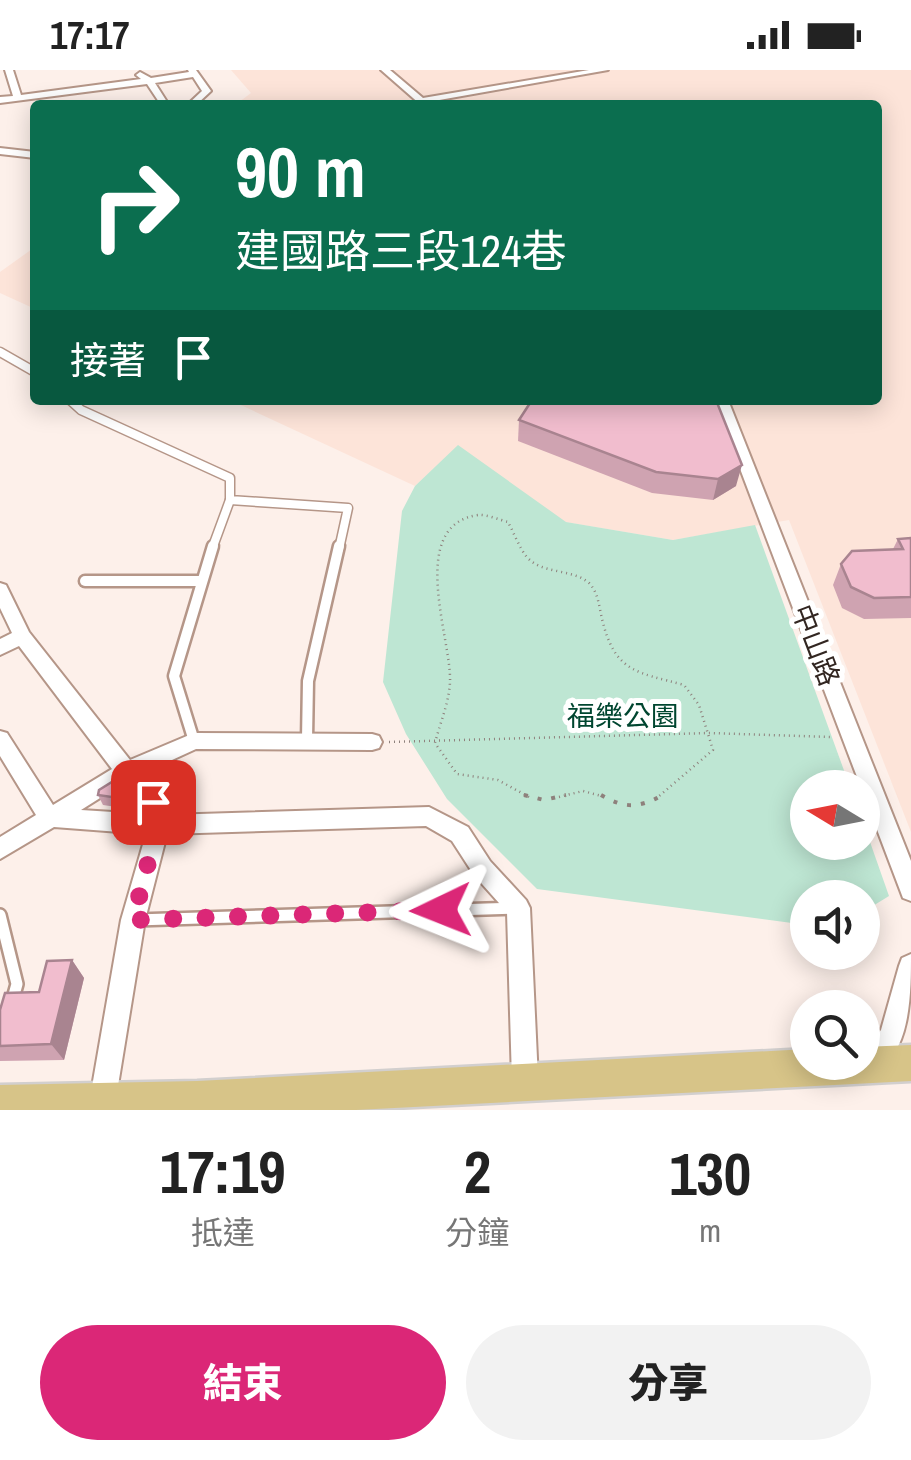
<!DOCTYPE html>
<html lang="zh-TW">
<head>
<meta charset="utf-8">
<style>
  body { margin:0; font-family:"Archivo Narrow","Noto Sans TC",sans-serif; background:#f2f2f2; color:#222; height:100vh; display:flex; flex-direction:column; font-size:38px; white-space:nowrap }
  * { box-sizing:border-box; margin:0 }
  p { font-size:32px; color:#767676 }
  .icon { flex:none; width:55px; height:55px; fill:none; stroke:currentColor; stroke-width:2; stroke-linecap:round; stroke-linejoin:round }
  .map { position:relative; height:1040px; overflow:hidden }
  .details { display:flex; flex-direction:column; background:#fff; flex:1 }
  .details>* { flex:none }
  .guide { position:absolute; left:30px; top:30px; width:852px; height:305px; border-radius:10px; box-shadow:0 5px 25px #0003; background:#0b6e4f; color:#fff; overflow:hidden }
  .needle { width:65px; rotate:280deg }
  .controls { position:absolute; left:790px; top:700px; display:grid; gap:20px }
  .controls a { display:grid; place-items:center; width:90px; height:90px; border-radius:50%; background:#fff; box-shadow:0 5px 25px #0003; font-size:50px }
  .pin { position:absolute; display:grid; place-items:center; width:85px; height:85px; color:#fff; margin:-42px; border-radius:20px; box-shadow:0 5px 15px #0006 }
  .me { position:absolute; width:110px; margin:-55px; rotate:268deg; stroke-linejoin:round; filter:drop-shadow(0 0 8px #0008) }
  .turn { display:flex; align-items:center; gap:35px; height:210px; padding:0 40px; font-size:45px }
  .turn .icon { width:130px; height:130px; stroke-width:2.5 }
  .turn b { display:block; font-size:70px; line-height:85px }
  .then { display:flex; align-items:center; height:95px; padding:0 40px; background:#0003; gap:20px; font-size:38px }
  .eta { display:flex; justify-content:space-evenly; align-items:center; height:170px; text-align:center }
  .eta b { font-size:60px; font-weight:800; line-height:70px }
  .button { display:flex; gap:20px; margin-top:auto; padding:20px 40px }
  .button a { flex:1; height:115px; border-radius:60px; background:#db2777; color:#fff; font-size:40px; font-weight:800; line-height:115px; text-align:center }
  .button a+a { background:#f2f2f2; color:#222 }
  .status { display:flex; justify-content:space-between; align-items:center; height:70px; padding:0 50px; background:#fff; direction:ltr }
  .status svg { height:28px; fill:currentColor }
  .map>svg:first-child { display:block }
  .built { fill:#fde4d9 }
  .green { fill:#bee6d3 }
  .lines { fill:none; stroke-linecap:round; stroke-linejoin:round }
  .lane-far2-casing { stroke:#b59688; stroke-width:11 }
  .lane-far1-casing { stroke:#b59688; stroke-width:15 }
  .lane-casing { stroke:#b59688; stroke-width:16 }
  .street-casing { stroke:#b59688; stroke-width:4 }
  .primary-casing { stroke:#d2cfce; stroke-width:5 }
  .path-far1 { stroke:#8e817c; stroke-width:2.5; stroke-dasharray:1 4; stroke-linecap:butt }
  .path { stroke:#8e817c; stroke-width:4; stroke-dasharray:4 10; stroke-linecap:butt }
  .lane-far2 { stroke:#fff; stroke-width:8 }
  .lane-far1 { stroke:#fff; stroke-width:10 }
  .lane { stroke:#fff; stroke-width:11 }
  .street { fill:#fff; fill-rule:evenodd }
  .primary { fill:#d7c488; fill-rule:evenodd }
  .wall { fill:#cfa3b1 }
  .shaded-wall { fill:#a98490 }
  .building { fill:#f1bdce; stroke:#a98490; stroke-width:2.5 }
  .route { stroke:#db2777; stroke-width:18; stroke-dasharray:0 32.4 }
  .labels { text-anchor:middle; stroke-width:10; stroke-linejoin:round; paint-order:stroke }
  .street-label { font-size:28px; fill:#322621; stroke:#fff }
  .park-label { font-size:28px; fill:#004630; stroke:#fff }
</style>
</head>
<body>
<div class="status"><b>17:17</b><svg viewBox="0 0 49 12"><path d="M0 12V9h3v3zM5 12V6h3v6zM10 12V3h3v9zM15 12V0h3v12zM26 1h20v11H26zM47 4h2v5h-2z"/></svg></div>
<div class="map">
<svg width="911" height="1040" viewBox="0 0 911 1040">
  <rect width="100%" height="100%" fill="#fdf0ea"/>
  <g class="built">
    <path d="M231,0H911V762L789,450L673,470L565,452L458,376L415,416L230,330H878V35H235L251,23Z"/>
    <path d="M35,177V239L0,223V202Z"/>
  </g>
  <path class="green" d="M458,375L566,452L673,470L755,455L850,717L808,718V772H862L863,752L889,826L863,842L862,828H808L807,855L537,819L447,729L406,664L383,612L402,441L415,416Z"/>
  <g class="lines">
    <defs>
      <g id="lane-far2">
        <path d="M0,282L35,302"/>
        <path d="M70,330L81,340L230,408V430L348,438L339,479"/>
        <path d="M212,479L230,430"/>
      </g>
      <g id="lane-far1">
        <path d="M85,511H200"/>
        <path d="M307,669L308,611L339,476"/>
        <path d="M194,671L174,606L213,476"/>
      </g>
      <g id="lane">
        <path d="M0,845L17,914L12,932"/>
        <path d="M136,850L515,838"/>
      </g>
      <g id="street">
        <path d="M5,0H13L21,25L141,9L136,5L140,2L151,8L189,2L188,0H196L211,21L196,35H187L202,21L193,7L155,13L169,35H161L147,14L0,33V27L13,26Z"/>
        <path d="M381,0H390L423,28L589,0H608L428,32L430,35H421Z"/>
        <path d="M0,78L35,82V88L0,84Z"/>
        <path d="M714,330H728L911,791V831L903,828L900,820Z"/>
        <path d="M0,513L6,515L29,562L130,690L194,663L372,664L379,666L382,672L379,678L372,680L196,679L148,701L154,704L167,745L429,737L468,757L490,791L526,830L530,838L538,1010L534,1019L525,1023L516,1019L512,1010L507,842L474,805L452,771L426,756L167,764L145,850L114,1040H88L121,850L146,764L54,757L0,789V767L36,745L0,686V661L7,663L53,735L112,699L19,576L0,585V569L12,563L0,538ZM127,711L138,716L145,744L81,740Z"/>
        <path d="M911,884C911,923 911,985 873,1003L864,999L862,984L881,960L899,896L902,888Z"/>
      </g>
      <path id="primary" d="M911,975V1011L356,1040H0V1015L197,1011L808,979V992H862V977Z"/>
    </defs>
    <use href="#lane-far2" class="lane-far2-casing"/>
    <use href="#lane-far1" class="lane-far1-casing"/>
    <use href="#lane" class="lane-casing"/>
    <use href="#street" class="street-casing"/>
    <use href="#primary" class="primary-casing"/>
    <g class="path-far1">
      <path d="M389,672L709,663L831,667"/>
      <path d="M529,727L498,710L457,704L435,673C440,653 449,633 450,612C452,570 406,455 478,445C486,444 500,450 508,452C514,463 519,477 526,486C541,505 572,498 589,513C598,522 599,536 602,549C615,603 637,602 684,615L699,635L713,680L658,727"/>
      <path d="M559,727L583,721L605,727"/>
    </g>
    <g class="path">
      <path d="M524,725L544,730L566,725"/>
      <path d="M601,725C625,739 639,738 663,725"/>
    </g>
    <use href="#lane-far2" class="lane-far2"/>
    <use href="#lane-far1" class="lane-far1"/>
    <use href="#lane" class="lane"/>
    <use href="#street" class="street"/>
    <use href="#primary" class="primary"/>
  </g>
  <g class="wall">
    <path d="M532,330L736,416L713,430L652,423L518,371L519,350Z"/>
    <path d="M911,468V548L864,549L842,538L833,515L841,494L893,479L898,469Z"/>
    <path d="M135,719L136,730L130,739L103,735L98,725Z"/>
    <path d="M72,890L84,908L64,990L0,991V940L39,922Z"/>
  </g>
  <g class="shaded-wall">
    <path d="M742,395L736,416L713,430L718,409Z"/>
    <path d="M130,709L135,719L136,730L130,739L125,729Z"/>
    <path d="M72,890L84,908L64,990L51,974Z"/>
  </g>
  <g class="building">
    <path d="M532,330H716L742,395L718,409L656,402L519,350Z"/>
    <path d="M911,468V527L874,528L851,517L841,494L852,481L903,479L898,469Z"/>
    <path d="M123,705L130,709L132,720L125,729L98,725L99,720Z"/>
    <path d="M72,890L51,974L0,976V940L5,923L39,922L47,891Z"/>
  </g>
  <g class="lines">
    <path class="route" d="M153,732L158,755L133,850L441,840"/>
  </g>
  <g class="labels">
    <g class="street-label">
      <text transform="translate(816 575) rotate(69)" y="10">中山路</text>
    </g>
    <g class="park-label">
      <text x="623" y="656">福樂公園</text>
    </g>
  </g>
</svg>
<div class="controls">
<a><svg class="needle" viewBox="-14 -14 28 28"><path d="M0-13l5 13h-10z" fill="#e53935"/><path d="M0 13l5-13h-10z" fill="#767676"/></svg></a>
<a><svg class="icon" aria-label="sound" viewBox="0 0 24 24"><path d="M4 9h4l5-4v14l-5-4H4zM17 9q2 3 0 6"/></svg></a>
<a><svg class="icon" aria-label="search" viewBox="0 0 24 24"><circle cx="10" cy="10" r="6"/><path d="M15 15l6 6"/></svg></a>
</div>
<div class="pin" style="left:153px;top:732px;background:#d93025"><svg class="icon" aria-label="arrive" viewBox="0 0 24 24"><path d="M6 21V4h12l-3 4 3 4H6"/></svg></div>
<svg class="me" style="left:441px;top:840px" viewBox="-20 -20 40 40"><path d="M0-17L14 15 0 8-14 15z" fill="#db2777" stroke="#fff" stroke-width="4"/></svg>
<div class="guide">
<div class="turn"><svg class="icon" aria-label="right" viewBox="0 0 24 24"><path d="M7 20v-9h11M14 6l5 5-5 5"/></svg><div><b>90 m</b>建國路三段124巷</div></div>
<div class="then">接著<svg class="icon" aria-label="arrive" viewBox="0 0 24 24"><path d="M6 21V4h12l-3 4 3 4H6"/></svg></div>
</div>
</div>
<section class="details">
<div class="eta">
<div><b>17:19</b><p>抵達</p></div>
<div><b>2</b><p>分鐘</p></div>
<div><b>130</b><p>m</p></div>
</div>
<div class="button"><a>結束</a><a>分享</a></div>
</section>
</body>
</html>
